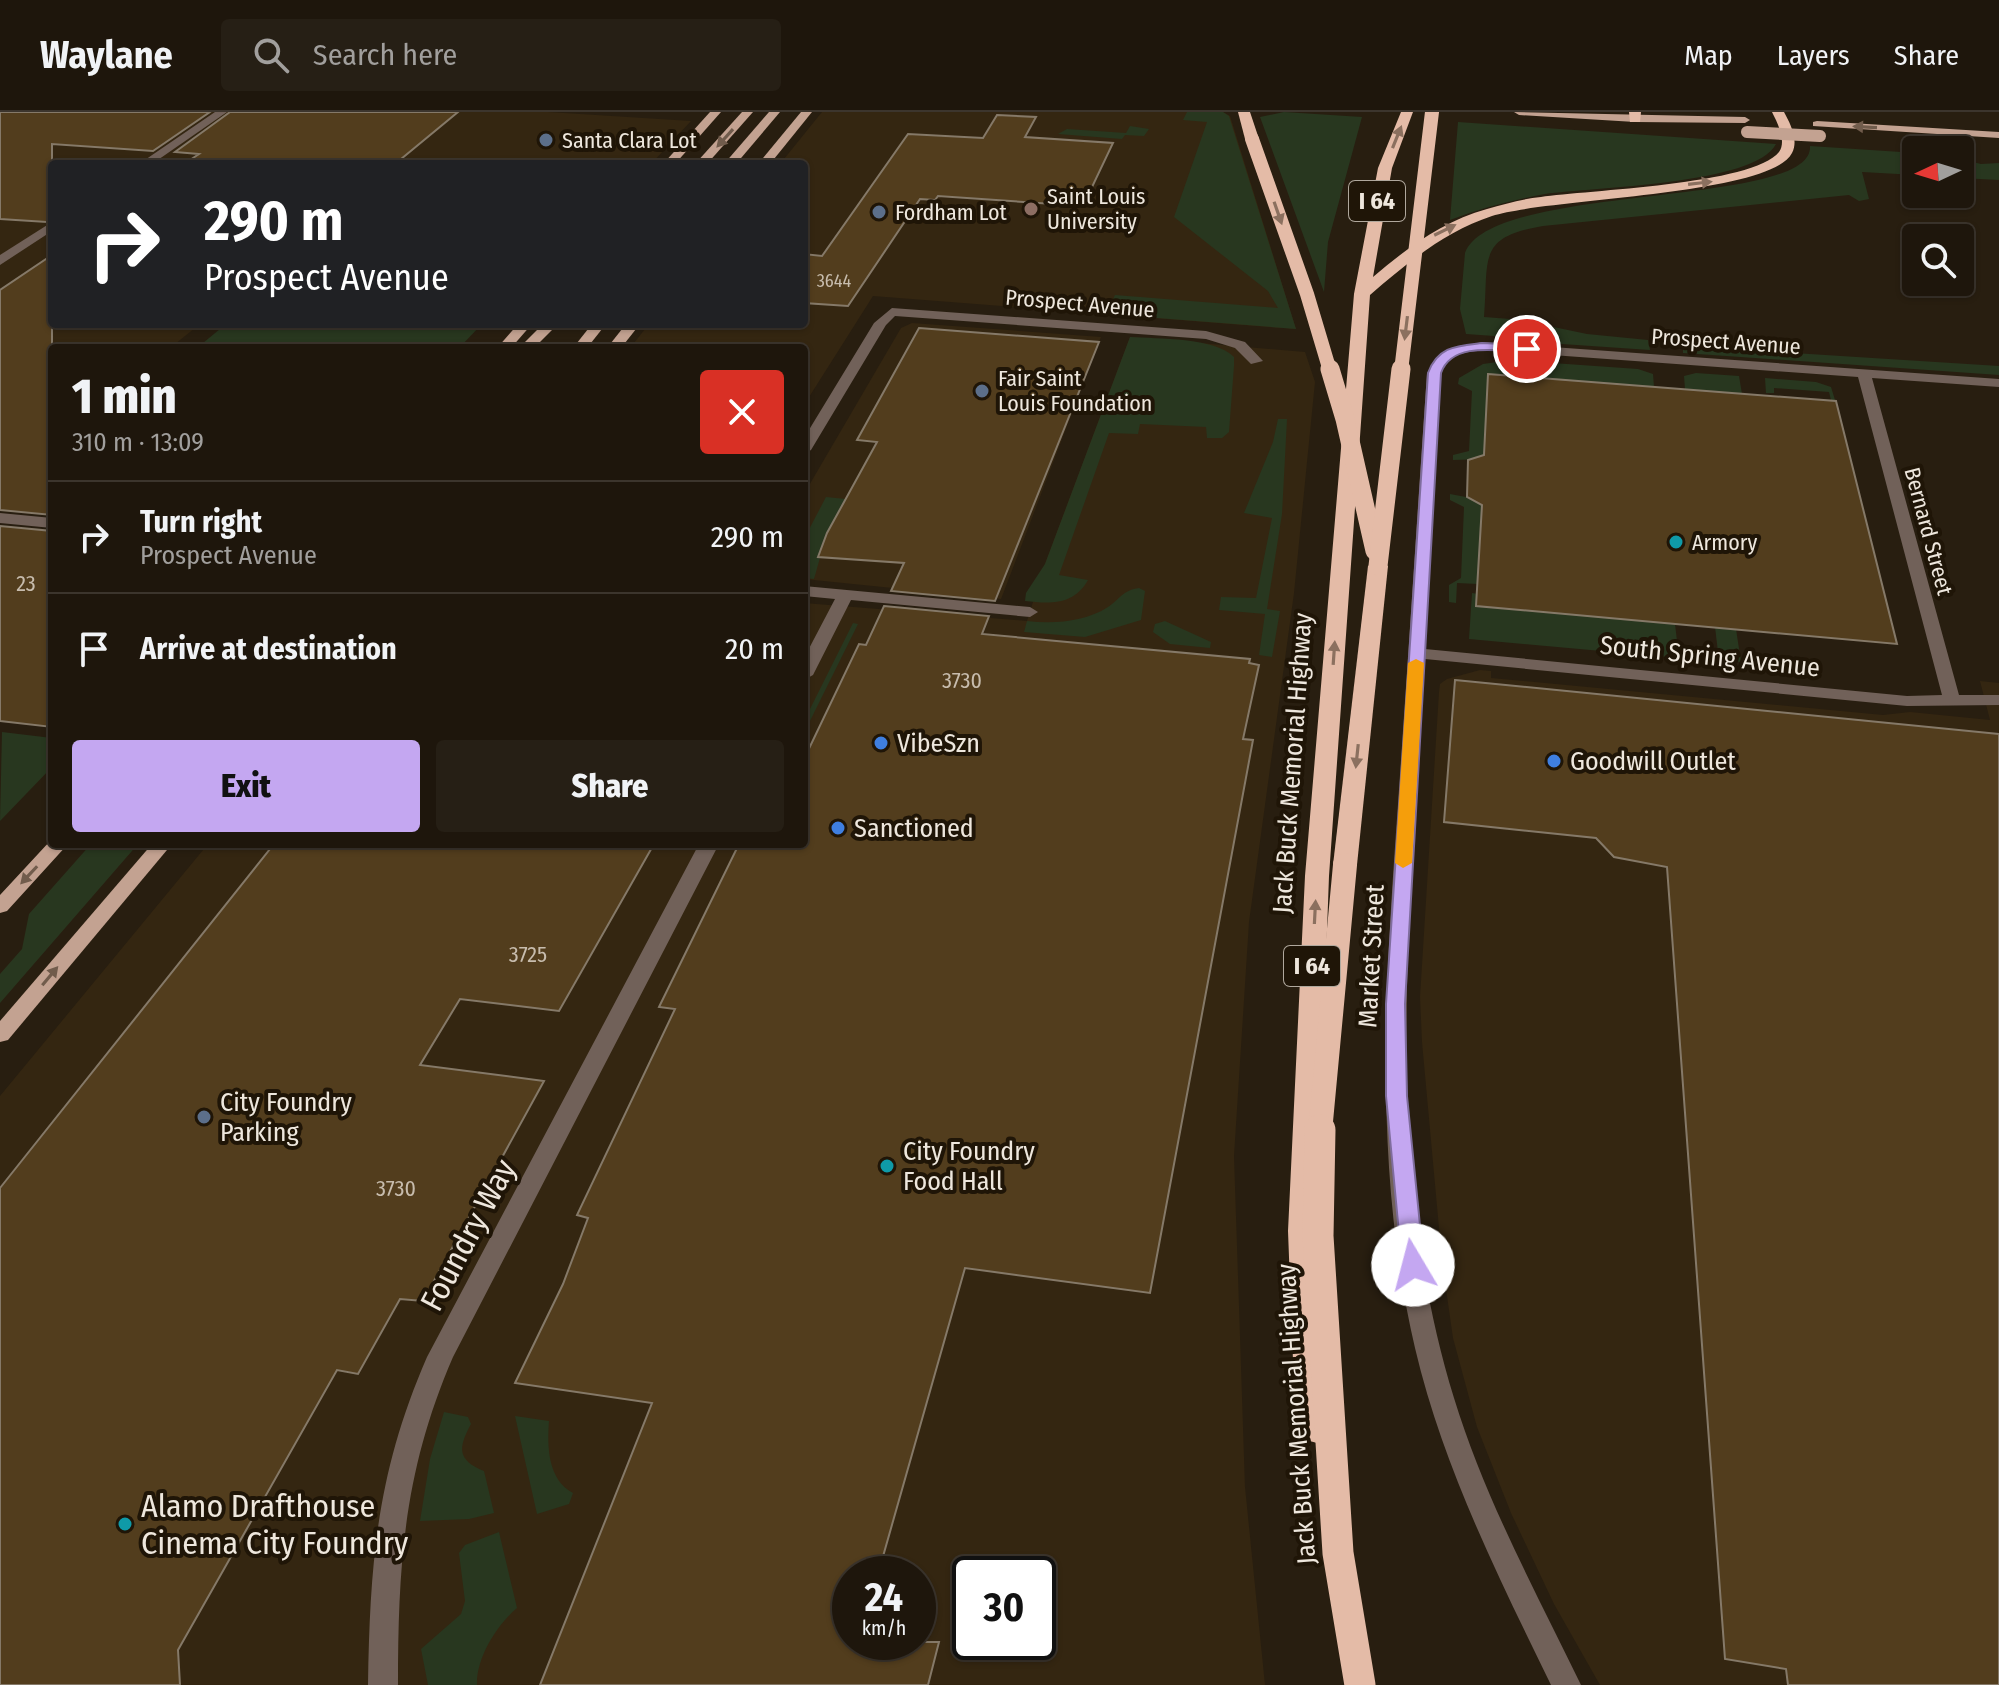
<!DOCTYPE html>
<html lang="en">
<head>
<meta charset="utf-8">
<style>
  body { margin:0; font-family:"Fira Sans Condensed",sans-serif; background:#261f15; color:#f1f3f6; height:100vh; display:flex; flex-direction:column; font-size:30px; white-space:nowrap }
  * { box-sizing:border-box; margin:0 }
  p { font-size:26px; color:#a19f9d }
  .icon { flex:none; width:44px; height:44px; fill:none; stroke:currentColor; stroke-width:2; stroke-linecap:round; stroke-linejoin:round }
  .map { position:relative; flex:1; overflow:hidden }
  .side { position:absolute; left:48px; top:232px; width:760px; height:504px; display:flex; flex-direction:column; background:#1e160c; border-radius:8px; box-shadow:0 2px 6px #0004,0 0 0 2px #3c352d }
  .side>* { flex:none }
  .guide { position:absolute; left:48px; top:48px; width:760px; height:168px; border-radius:8px; box-shadow:0 2px 6px #0004,0 0 0 2px #3c352d; background:#202124; color:#fff; overflow:hidden }
  .needle { width:52px; rotate:266deg }
  .controls { position:absolute; left:1902px; top:24px; display:grid; gap:16px }
  .controls a { display:grid; place-items:center; width:72px; height:72px; border-radius:8px; background:#1e160c; box-shadow:0 2px 6px #0004,0 0 0 2px #3c352d; font-size:40px }
  .speed { position:absolute; left:832px; top:1444px; display:flex; gap:16px; font-size:40px; font-weight:700; text-align:center }
  .speed>* { display:grid; place-content:center; width:104px; height:104px; border-radius:50%; background:#1e160c; box-shadow:0 2px 6px #0004,0 0 0 2px #3c352d; line-height:1 }
  .speed small { font-size:20px; font-weight:400 }
  .speed .limit { border:4px solid #111; border-radius:12px; background:#fff; color:#111 }
  .pin { position:absolute; display:grid; place-items:center; width:68px; height:68px; color:#fff; margin:-34px; border:4px solid #fff; border-radius:50%; box-shadow:0 2px 8px #0007 }
  .me { position:absolute; width:88px; margin:-44px; rotate:352deg; stroke-linejoin:round; filter:drop-shadow(0 0 6px #0008) }
  .turn { display:flex; align-items:center; gap:28px; height:168px; padding:0 24px; font-size:36px }
  .turn .icon { width:104px; height:104px; stroke-width:2.5 }
  .turn b { display:block; font-size:56px; line-height:68px }
  .round { display:grid; place-items:center; flex:none; width:84px; height:84px; border-radius:8px; background:#261f15 }
  .summary { display:flex; align-items:center; justify-content:space-between; height:136px; padding:0 24px }
  h1 { font-size:48px; font-weight:800; line-height:60px }
  .action { display:flex; gap:16px; margin-top:auto; padding:16px 24px }
  .action a { flex:1; height:92px; border-radius:8px; background:#c4a7f1; color:#111; font-size:32px; font-weight:800; line-height:92px; text-align:center }
  .action a+a { background:#261f15; color:#f1f3f6 }
  ul { padding:0; list-style:none }
  li { display:flex; align-items:center; gap:24px; height:112px; padding:0 24px; border-top:2px solid #3c352d }
  li div { flex:1 }
  li b { display:block; font-size:30px }
  li em { font-style:normal }
  header { display:flex; align-items:center; gap:48px; box-sizing:border-box; height:112px; padding:0 40px; background:#1e160c; border-bottom:2px solid #3c352d }
  header strong { font-size:38px }
  nav { display:flex; gap:44px; margin-inline-start:auto; font-size:28px }
  .search { width:560px; height:72px; background:#261f15; display:flex; align-items:center; gap:20px; box-sizing:border-box; padding:0 28px; border-radius:8px; color:#a19f9d; font-size:30px }
  .map>svg:first-child { display:block }
  .built { fill:#342611; fill-rule:evenodd }
  .green { fill:#28371f }
  .building { fill:#523d1d; stroke:#857968; stroke-width:2 }
  .lines { fill:none; stroke-linecap:round; stroke-linejoin:round }
  .pedestrian { fill:#716159; fill-rule:evenodd }
  .minor { fill:#716159; fill-rule:evenodd }
  .primary { fill:#c3a291; fill-rule:evenodd }
  .motorway { fill:#e4bba7; fill-rule:evenodd }
  .primary-bridge { stroke:#c3a291; stroke-width:12 }
  .motorway-bridge-far3 { stroke:#e4bba7; stroke-width:14 }
  .motorway-bridge-far2 { stroke:#e4bba7; stroke-width:19 }
  .motorway-bridge-far1 { stroke:#e4bba7; stroke-width:24 }
  .motorway-bridge { stroke:#e4bba7; stroke-width:31 }
  .oneway { fill:#715c4c }
  .oneway2 { fill:#8b705f }
  .route { fill:#c4a7f1; stroke:#7f6d9d; stroke-width:2 }
  .slow { fill:#f59e0b }
  .service-dot { fill:#5c6f8a; stroke:#1f1507; stroke-width:3 }
  .education-dot { fill:#8d6e63; stroke:#1f1507; stroke-width:3 }
  .culture-dot { fill:#0f9aa8; stroke:#1f1507; stroke-width:3 }
  .shop-dot { fill:#3f7fe0; stroke:#1f1507; stroke-width:3 }
  .labels { text-anchor:middle; stroke-width:8; stroke-linejoin:round; paint-order:stroke }
  .far-number-label { font-size:18px; fill:#c7bcad }
  .far-poi-label { font-size:22px; fill:#eee7dd; stroke:#1f1507; text-anchor:start }
  .far-street-label { font-size:22px; fill:#eee7dd; stroke:#1f1507 }
  .number-label { font-size:22px; fill:#c7bcad }
  .shield { fill:#1f1507; stroke:#b0a89d; stroke-width:2 }
  .shield-label { font-size:24px; font-weight:bold; fill:#eee7dd }
  .street-label { font-size:26px; fill:#eee7dd; stroke:#1f1507 }
  .poi-label { font-size:26px; fill:#eee7dd; stroke:#1f1507; text-anchor:start }
  .near-street-label { font-size:32px; fill:#eee7dd; stroke:#1f1507 }
  .near-poi-label { font-size:32px; fill:#eee7dd; stroke:#1f1507; text-anchor:start }
</style>
</head>
<body>
<header>
<strong>Waylane</strong>
<div class="search"><svg class="icon" aria-label="search" viewBox="0 0 24 24"><circle cx="10" cy="10" r="6"/><path d="M15 15l6 6"/></svg>Search here</div>
<nav><a>Map</a><a>Layers</a><a>Share</a></nav>
</header>
<div class="map">
<svg width="1999" height="1573" viewBox="0 0 1999 1573">
  <rect width="100%" height="100%" fill="#281e10"/>
  <g class="built">
    <path d="M0,0H548L691,9L651,52H52V212H200L170,236H52L0,375Z"/>
    <path d="M822,0H1223L1230,4L1296,217L873,184L804,293V236H630L649,212H804V52H780Z"/>
    <path d="M912,211L1101,225L1001,487L804,467V382L901,216Z"/>
    <path d="M1130,225L1305,240L1315,270L1294,481L1249,810L1234,1044L1245,1375L1265,1573H0V984L208,732H804V491L1027,509L1045,452ZM850,1462H918V1530H850ZM970,1462H1038V1530H970Z"/>
    <path d="M1480,558L1491,559V566L1883,603L1910,600L1990,608L1980,569L1999,571V1573H1600L1554,1492L1511,1401L1477,1315L1453,1226L1442,1149L1422,930L1420,885L1439,580L1440,572L1447,567Z"/>
  </g>
  <g class="green">
    <path d="M1187,0H1223L1229,4L1296,217L1106,202L1115,183L1278,196L1268,179L1174,105L1207,10L1183,8Z"/>
    <path d="M1284,0L1362,5L1328,130L1324,180L1260,5Z"/>
    <path d="M1458,10L1776,32C1755,73 1592,75 1545,82C1513,88 1481,96 1450,108Z"/>
    <path d="M1130,14L1149,17L1144,24L1125,23L1122,27L1058,22L1067,17L1126,21Z"/>
    <path d="M1810,34L1916,41V63L1862,60L1869,87L1859,89L1849,83L1543,114C1476,125 1489,147 1484,205L1510,207L1508,225L1466,222L1460,197L1465,141C1491,70 1814,97 1810,34Z"/>
    <path d="M1960,47L1981,52L1999,51V68L1960,66Z"/>
    <path d="M226,212H482L459,236H197Z"/>
    <path d="M1544,213L1587,222L1648,228L1650,238L1547,231L1544,228Z"/>
    <path d="M1130,225C1158,227 1215,225 1234,245V254L1229,320L1222,326H1207L1206,315L1140,312L1138,322L1109,321L1059,463L1088,468C1074,493 1051,492 1025,489L1026,481L1045,452Z"/>
    <path d="M1683,234L1999,254V263L1683,241Z"/>
    <path d="M1511,248L1638,257L1653,262L1654,275L1488,262L1484,347L1453,348V343L1469,339L1472,279L1458,272L1459,266L1483,252Z"/>
    <path d="M1696,261L1739,264L1742,282L1685,277L1684,264Z"/>
    <path d="M1765,266L1816,270L1831,275L1835,288H1831L1829,280L1774,276V281H1766Z"/>
    <path d="M1278,307H1287L1282,402L1267,497L1280,499L1272,545L1259,543L1265,502L1219,498L1221,485L1256,486L1272,406L1244,401L1273,330Z"/>
    <path d="M1450,382L1482,388L1478,472L1457,471L1456,491L1449,490V473L1461,466L1464,395L1450,388Z"/>
    <path d="M826,385L846,387L827,421L814,467L804,466V427Z"/>
    <path d="M1139,476L1145,479L1141,508L1085,525L1024,520L1027,509C1054,512 1085,510 1108,495C1120,487 1123,478 1139,476Z"/>
    <path d="M1472,481L1675,512L1679,546L1469,527Z"/>
    <path d="M1165,509L1211,530L1210,536L1170,532L1153,520L1155,512Z"/>
    <path d="M853,511L858,512L804,621V609Z"/>
    <path d="M1715,515L1736,517L1741,550L1719,548Z"/>
    <path d="M2,620L52,626V655L0,709Z"/>
    <path d="M91,732H138L0,891V862L22,837L29,802Z"/>
    <path d="M444,1300L468,1305L471,1312C458,1336 457,1348 484,1359L494,1401L469,1407L420,1409L430,1347Z"/>
    <path d="M515,1304L549,1309C547,1335 548,1368 573,1381L569,1392L537,1402Z"/>
    <path d="M499,1420L517,1496C497,1513 476,1546 477,1573H428L421,1537L461,1502L465,1489L459,1441L465,1433Z"/>
  </g>
  <g class="building">
    <path d="M0,0H210L153,39L52,32V107L47,110L0,107Z"/>
    <path d="M230,0H458L395,52H184L199,42L175,40Z"/>
    <path d="M997,3L1036,5L1025,25L1113,31L1083,94L938,84L935,88L920,87L848,194L804,191V142L822,144L908,22L983,26Z"/>
    <path d="M52,143V403L0,398V178Z"/>
    <path d="M919,216L1099,230L995,489L891,479L904,451L818,445L827,421L877,330L857,328Z"/>
    <path d="M1488,262L1836,289L1897,532L1476,494L1482,393L1467,385L1468,348L1484,343Z"/>
    <path d="M0,414L52,419V615L0,609Z"/>
    <path d="M884,494L989,504L982,522L1250,547L1249,551L1259,553L1243,627L1253,628L1150,1181L965,1156L878,1462H850V1530H939L928,1573H540L652,1291L515,1271L563,1172L588,1106L577,1103L675,897L659,895L739,732H804V647L859,532L866,533Z"/>
    <path d="M1455,568L1999,622V1573H1788L1786,1557L1725,1547L1667,755L1614,745L1596,726L1444,710Z"/>
    <path d="M274,732H654L559,899L460,887L420,953L544,969L423,1189L400,1187L358,1262L337,1258L178,1538L180,1573H0V1076Z"/>
  </g>
  <g class="lines">
    <path class="pedestrian" d="M699,732H719L453,1245C404,1358 398,1452 398,1573H368C370,1449 377,1360 427,1245Z"/>
    <g class="minor">
      <path d="M215,0H227L152,52H139Z"/>
      <path d="M52,110V119L0,153V143Z"/>
      <path d="M892,196L1206,219L1245,230L1263,249L1251,252L1235,236L1206,227L895,204L886,213L811,338L804,342V326L874,211Z"/>
      <path d="M1482,230L1999,267V275L1872,266L1959,583H1999V593L1907,594L1425,547C1411,792 1380,1047 1454,1286C1485,1387 1535,1478 1581,1573H1551C1498,1464 1443,1355 1415,1236C1373,1055 1385,875 1398,692C1408,548 1417,405 1427,261L1443,240ZM1482,238L1858,265L1942,583L1907,584L1425,537L1441,261C1449,243 1463,240 1482,238Z"/>
      <path d="M0,401L52,406V416L0,411Z"/>
      <path d="M804,474L1030,495L1038,500L1030,505L851,488L813,563L804,568V546L835,487L804,484Z"/>
    </g>
    <g class="primary">
      <path d="M710,0H721L675,52H663Z"/>
      <path d="M742,0H753L707,52H695Z"/>
      <path d="M769,0H780L736,52H724Z"/>
      <path d="M801,0H812L770,52H758Z"/>
      <path d="M1514,0L1745,5L1750,8L1745,11L1635,10L1519,3Z"/>
      <path d="M1817,9L1999,20V26L1813,14V10Z"/>
      <path d="M518,212H532L511,236H497Z"/>
      <path d="M543,212H558L534,236H519Z"/>
      <path d="M592,212H606L587,236H573Z"/>
      <path d="M626,212H640L621,236H607Z"/>
      <path d="M51,728L52,732H68L7,799L0,801V783Z"/>
      <path d="M152,732H172L8,928L0,930V909Z"/>
    </g>
    <g class="motorway">
      <path d="M1238,0H1250L1259,27L1257,30L1245,27Z"/>
      <path d="M1401,0H1413L1392,56L1373,165C1407,136 1443,109 1487,97C1505,92 1522,87 1541,85C1586,78 1753,73 1779,40C1787,29 1777,10 1772,0H1784C1790,11 1799,28 1792,41C1770,84 1547,86 1492,104C1444,120 1407,151 1370,183L1329,764L1316,1119L1323,1249L1333,1319L1328,1328L1317,1331L1306,1328L1301,1319L1293,1249L1288,1119L1305,764L1354,182L1378,56Z"/>
      <path d="M1629,0H1641L1640,10H1630Z"/>
      <path d="M1378,448L1388,454L1357,753L1353,758H1337L1333,753L1368,454Z"/>
    </g>
    <path class="primary-bridge" d="M1747,20L1820,24"/>
    <g class="motorway-bridge-far3">
      <path d="M1252,27L1307,182L1330,259"/>
      <path d="M1401,259L1432,0"/>
    </g>
    <g class="motorway-bridge-far2">
      <path d="M1330,257L1345,307L1375,439"/>
      <path d="M1378,454L1401,257"/>
    </g>
    <path class="motorway-bridge-far1" d="M1320,1020L1345,753"/>
    <path class="motorway-bridge" d="M1320,1018L1318,1124L1338,1441L1360,1573"/>
  </g>
  <defs><path id="oneway-solid" d="M-6-.8H1V-3.2L6.5 0L1 3.2V.8H-6Z" transform="scale(2)"/></defs>
  <g class="oneway">
    <use href="#oneway-solid" transform="translate(1865 15) rotate(-177)"/>
    <use href="#oneway-solid" transform="translate(725 26) rotate(132)"/>
    <use href="#oneway-solid" transform="translate(29 763) rotate(133)"/>
    <use href="#oneway-solid" transform="translate(50 864) rotate(-50)"/>
  </g>
  <g class="oneway2">
    <use href="#oneway-solid" transform="translate(1397 25) rotate(-68)"/>
    <use href="#oneway-solid" transform="translate(1700 71) rotate(-7)"/>
    <use href="#oneway-solid" transform="translate(1278 101) rotate(71)"/>
    <use href="#oneway-solid" transform="translate(1445 118) rotate(-26)"/>
    <use href="#oneway-solid" transform="translate(1406 216) rotate(97)"/>
    <use href="#oneway-solid" transform="translate(1334 541) rotate(-86)"/>
    <use href="#oneway-solid" transform="translate(1357 644) rotate(96)"/>
    <use href="#oneway-solid" transform="translate(1315 800) rotate(-87)"/>
  </g>
  <path class="route" d="M1482,231L1527,233L1533,237L1527,240C1499,239 1452,229 1441,261L1405,892L1407,984L1424,1153L1421,1159H1405L1402,1153L1386,984V892L1428,261C1438,234 1457,234 1482,231Z"/>
  <path class="slow" d="M1416,547L1424,551L1412,751L1403,756L1395,751L1408,551Z"/>
  <g class="service-dot">
    <circle cx="546" cy="28" r="8"/>
    <circle cx="879" cy="100" r="8"/>
    <circle cx="982" cy="279" r="8"/>
    <circle cx="204" cy="1005" r="8"/>
  </g>
  <circle class="education-dot" cx="1031" cy="97" r="8"/>
  <g class="culture-dot">
    <circle cx="1676" cy="430" r="8"/>
    <circle cx="887" cy="1054" r="8"/>
    <circle cx="125" cy="1412" r="8"/>
  </g>
  <g class="shop-dot">
    <circle cx="881" cy="631" r="8"/>
    <circle cx="1554" cy="649" r="8"/>
    <circle cx="838" cy="716" r="8"/>
  </g>
  <g class="labels">
    <g class="far-number-label">
      <text x="834" y="175">3644</text>
    </g>
    <g class="far-poi-label">
      <text x="562" y="36">Santa Clara Lot</text>
      <text x="1047" y="92">Saint Louis<tspan x="1047" dy="25">University</tspan></text>
      <text x="895" y="108">Fordham Lot</text>
      <text x="998" y="274">Fair Saint<tspan x="998" dy="25">Louis Foundation</tspan></text>
      <text x="1692" y="438">Armory</text>
    </g>
    <g class="far-street-label">
      <text transform="translate(1080 191) rotate(5)" y="8">Prospect Avenue</text>
      <text transform="translate(1726 229) rotate(4)" y="8">Prospect Avenue</text>
      <text transform="translate(1929 419) rotate(75)" y="8">Bernard Street</text>
    </g>
    <g class="number-label">
      <text x="26" y="479">23</text>
      <text x="962" y="576">3730</text>
      <text x="528" y="850">3725</text>
      <text x="396" y="1084">3730</text>
    </g>
    <g class="shield">
      <rect x="1349" y="69" width="56" height="40" rx="6"/>
      <rect x="1284" y="834" width="56" height="40" rx="6"/>
    </g>
    <g class="shield-label">
      <text x="1377" y="97">I 64</text>
      <text x="1312" y="862">I 64</text>
    </g>
    <g class="street-label">
      <text transform="translate(1710 544) rotate(6)" y="9">South Spring Avenue</text>
      <text transform="translate(1292 651) rotate(-86)" y="9">Jack Buck Memorial Highway</text>
      <text transform="translate(1371 844) rotate(-87)" y="9">Market Street</text>
      <text transform="translate(1296 1302) rotate(-94)" y="9">Jack Buck Memorial Highway</text>
    </g>
    <g class="poi-label">
      <text x="897" y="640">VibeSzn</text>
      <text x="1570" y="658">Goodwill Outlet</text>
      <text x="854" y="725">Sanctioned</text>
      <text x="220" y="999">City Foundry<tspan x="220" dy="30">Parking</tspan></text>
      <text x="903" y="1048">City Foundry<tspan x="903" dy="30">Food Hall</tspan></text>
    </g>
    <g class="near-street-label">
      <text transform="translate(468 1123) rotate(-62)" y="11">Foundry Way</text>
    </g>
    <g class="near-poi-label">
      <text x="141" y="1405">Alamo Drafthouse<tspan x="141" dy="37">Cinema City Foundry</tspan></text>
    </g>
  </g>
</svg>
<div class="controls">
<a><svg class="needle" viewBox="-14 -14 28 28"><path d="M0-13l5 13h-10z" fill="#e53935"/><path d="M0 13l5-13h-10z" fill="#a19f9d"/></svg></a>
<a><svg class="icon" aria-label="search" viewBox="0 0 24 24"><circle cx="10" cy="10" r="6"/><path d="M15 15l6 6"/></svg></a>
</div>
<div class="speed"><div>24<small>km/h</small></div><div class="limit">30</div></div>
<div class="pin" style="left:1527px;top:237px;background:#d93025"><svg class="icon" aria-label="arrive" viewBox="0 0 24 24"><path d="M6 21V4h12l-3 4 3 4H6"/></svg></div>
<svg class="me" style="left:1413px;top:1153px" viewBox="-20 -20 40 40"><circle r="19" fill="#fff"/><path d="M0-13L10 11 0 6-10 11z" fill="#c4a7f1"/></svg>
<div class="guide">
<div class="turn"><svg class="icon" aria-label="right" viewBox="0 0 24 24"><path d="M7 20v-9h11M14 6l5 5-5 5"/></svg><div><b>290 m</b>Prospect Avenue</div></div>
</div>
<section class="side">
<div class="summary"><div><h1>1 min</h1><p>310 m · 13:09</p></div><a class="round" style="background:#d93025;color:#fff"><svg class="icon" aria-label="close" viewBox="0 0 24 24"><path d="M6 6l12 12M18 6L6 18"/></svg></a></div>
<ul>
<li><svg class="icon" aria-label="right" viewBox="0 0 24 24"><path d="M7 20v-9h11M14 6l5 5-5 5"/></svg><div><b>Turn right</b><p>Prospect Avenue</p></div><em>290 m</em></li>
<li><svg class="icon" aria-label="arrive" viewBox="0 0 24 24"><path d="M6 21V4h12l-3 4 3 4H6"/></svg><div><b>Arrive at destination</b></div><em>20 m</em></li>
</ul>
<div class="action"><a>Exit</a><a>Share</a></div>
</section>
</div>
</body>
</html>
